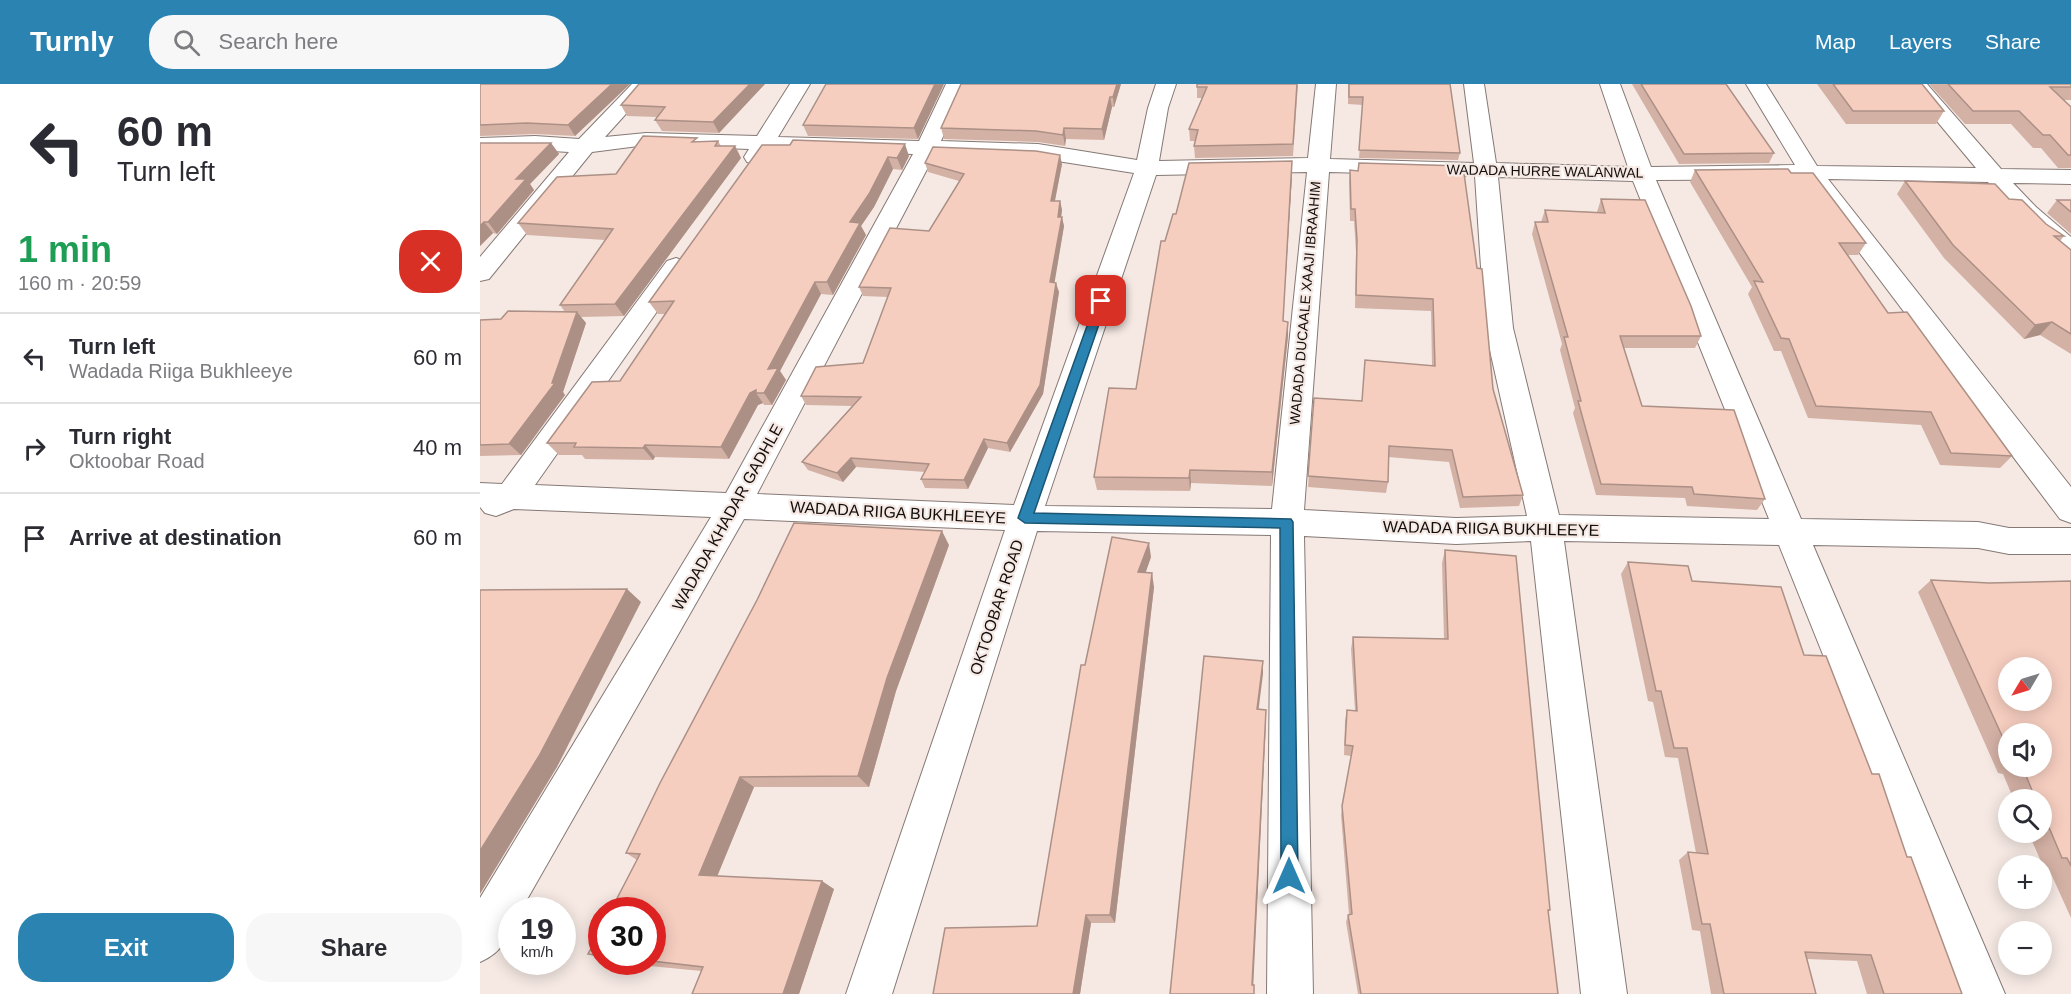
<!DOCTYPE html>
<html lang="en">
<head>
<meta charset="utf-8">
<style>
  body { margin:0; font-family:Arial,sans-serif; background:#f7f7f7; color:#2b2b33; height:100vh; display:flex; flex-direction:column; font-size:22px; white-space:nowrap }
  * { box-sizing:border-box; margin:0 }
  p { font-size:20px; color:#7c7c81 }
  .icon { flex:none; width:33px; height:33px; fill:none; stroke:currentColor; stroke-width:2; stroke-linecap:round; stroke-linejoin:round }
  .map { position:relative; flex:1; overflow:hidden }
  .side { display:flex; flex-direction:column; background:#fff; width:480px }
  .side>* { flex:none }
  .banner { background:#fff; color:#2b2b33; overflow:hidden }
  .needle { width:39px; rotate:232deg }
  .buttons { position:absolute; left:1518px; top:573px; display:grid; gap:12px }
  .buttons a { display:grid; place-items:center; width:54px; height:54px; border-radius:50%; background:#fff; box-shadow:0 3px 15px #0003; font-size:30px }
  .speed { position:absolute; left:18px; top:813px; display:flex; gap:12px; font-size:30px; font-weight:700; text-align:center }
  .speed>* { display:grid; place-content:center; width:78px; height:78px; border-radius:50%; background:#fff; box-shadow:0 3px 15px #0003; line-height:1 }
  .speed small { font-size:15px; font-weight:400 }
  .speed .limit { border:9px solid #d22; background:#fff; color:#111 }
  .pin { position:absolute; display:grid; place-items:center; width:51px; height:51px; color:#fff; margin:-26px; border-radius:12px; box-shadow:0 3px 9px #0006 }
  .me { position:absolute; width:66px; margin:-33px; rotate:0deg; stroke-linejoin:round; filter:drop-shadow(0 0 4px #0008) }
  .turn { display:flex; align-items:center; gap:21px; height:126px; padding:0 18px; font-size:27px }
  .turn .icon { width:78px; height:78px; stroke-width:2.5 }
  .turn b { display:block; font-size:42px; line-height:51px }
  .round { display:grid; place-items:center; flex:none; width:63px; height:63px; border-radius:24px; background:#f7f7f7 }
  .headline { display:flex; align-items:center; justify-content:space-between; height:102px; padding:0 18px }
  h1 { font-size:36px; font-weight:800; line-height:45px; color:#1e9e55 }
  .primary-button { display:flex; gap:12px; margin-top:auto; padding:12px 18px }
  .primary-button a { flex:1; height:69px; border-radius:24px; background:#2a83b1; color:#fff; font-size:24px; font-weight:800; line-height:69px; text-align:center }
  .primary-button a+a { background:#f7f7f7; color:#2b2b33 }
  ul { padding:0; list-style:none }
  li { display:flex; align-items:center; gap:18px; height:90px; padding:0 18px; border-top:2px solid #e1e1e2 }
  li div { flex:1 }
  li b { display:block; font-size:22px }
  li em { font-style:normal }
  header { display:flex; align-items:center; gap:36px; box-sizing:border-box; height:84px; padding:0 30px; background:#2a83b1; color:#fff }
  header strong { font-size:28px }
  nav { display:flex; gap:33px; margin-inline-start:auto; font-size:21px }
  .search { width:420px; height:54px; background:#f7f7f7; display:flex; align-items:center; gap:15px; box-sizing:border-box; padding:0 21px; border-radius:24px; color:#7c7c81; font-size:22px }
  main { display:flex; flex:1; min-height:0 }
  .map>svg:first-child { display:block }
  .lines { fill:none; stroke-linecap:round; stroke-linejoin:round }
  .minor-casing { stroke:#857975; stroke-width:2 }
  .minor { fill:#fff; fill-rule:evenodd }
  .wall { fill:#d4b1a5; fill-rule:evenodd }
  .shaded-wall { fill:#ac9086 }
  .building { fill:#f6cec0; stroke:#ac9086; stroke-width:1.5; fill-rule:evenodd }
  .route { fill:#2a83b1; stroke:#1b5573; stroke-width:1.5 }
  .labels { text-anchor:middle; stroke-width:4.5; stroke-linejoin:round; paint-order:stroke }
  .far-street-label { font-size:14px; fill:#120e0c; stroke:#f6e9e4 }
  .street-label { font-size:16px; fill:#120e0c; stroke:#f6e9e4 }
</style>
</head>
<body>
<header>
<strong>Turnly</strong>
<div class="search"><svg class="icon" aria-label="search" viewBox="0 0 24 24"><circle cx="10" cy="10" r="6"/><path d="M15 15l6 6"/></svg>Search here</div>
<nav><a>Map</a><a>Layers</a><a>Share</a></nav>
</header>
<main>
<section class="side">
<div class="banner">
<div class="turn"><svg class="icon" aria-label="left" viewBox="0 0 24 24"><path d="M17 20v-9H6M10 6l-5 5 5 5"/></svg><div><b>60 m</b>Turn left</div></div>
</div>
<div class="headline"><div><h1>1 min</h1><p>160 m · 20:59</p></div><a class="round" style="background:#d93025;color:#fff"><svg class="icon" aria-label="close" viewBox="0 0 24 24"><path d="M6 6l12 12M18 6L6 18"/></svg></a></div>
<ul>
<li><svg class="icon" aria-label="left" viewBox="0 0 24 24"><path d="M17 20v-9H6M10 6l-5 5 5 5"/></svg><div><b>Turn left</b><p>Wadada Riiga Bukhleeye</p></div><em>60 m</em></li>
<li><svg class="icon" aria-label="right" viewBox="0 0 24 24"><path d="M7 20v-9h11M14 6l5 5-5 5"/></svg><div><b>Turn right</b><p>Oktoobar Road</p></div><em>40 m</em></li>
<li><svg class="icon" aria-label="arrive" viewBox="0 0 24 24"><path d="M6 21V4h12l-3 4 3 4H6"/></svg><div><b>Arrive at destination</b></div><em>60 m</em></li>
</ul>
<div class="primary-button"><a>Exit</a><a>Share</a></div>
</section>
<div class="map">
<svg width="1591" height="910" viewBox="0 0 1591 910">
  <rect width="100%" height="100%" fill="#f6e9e4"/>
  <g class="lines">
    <defs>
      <path id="minor" d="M152,0H173L125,53L166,49L277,52L310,0H330L298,53L439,57L466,0H486L461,57L558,60L657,76L668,24L676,0H696L688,24L679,77L828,74L836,0H856L850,75L994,79L984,0H1004L1016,79L1148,83L1120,0H1140L1171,83L1315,81L1266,0H1286L1337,82L1496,84L1426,0H1447L1521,85L1591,86V100L1533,99L1556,123L1591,153V172C1563,165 1527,120 1508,98L1348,95L1591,403V439L1580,435L1324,95L1176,96L1321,435L1498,438L1529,444H1591V470H1529L1498,464L1333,461L1525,910H1479L1299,461L1084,457L1147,910H1101L1051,457L976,460L824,452L833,910H787L791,451L557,447L412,910H366L525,446L264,435L41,826H32C32,851 23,868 0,878V814L231,433L34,425L16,432L5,429L0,423V399L22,400L187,177L196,174L205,177L209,182L55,401L246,409L433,70L291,65L283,78L275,80L267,78L264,73L269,65L166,61L112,68L9,195L0,197V173L89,68L55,66L0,68V54L55,52L99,55ZM455,70L558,74L654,89L534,421L277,410ZM827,88L792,425L565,422L676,91ZM849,88L995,92L1005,244L1047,432L976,434L824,426ZM1018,93L1153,97L1289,435L1079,431L1033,244Z"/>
    </defs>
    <use href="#minor" class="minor-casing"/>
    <use href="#minor" class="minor"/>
  </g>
  <g class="wall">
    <path d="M0,0H150L95,52L55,50L0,52Z"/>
    <path d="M285,0L239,49L182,47L175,36L177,33L147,32L141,21Z"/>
    <path d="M346,0H464L438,55L328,52L323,41Z"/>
    <path d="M641,0L634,23H632L624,56L586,55L585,62L558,58L464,55L461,44Z"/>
    <path d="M818,0L813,72L715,74L714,62L715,57H710L709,45L722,14H717V3Z"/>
    <path d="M868,0H970L980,69L978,76L879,74L883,21L868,20Z"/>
    <path d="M1152,0H1246L1294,69L1289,79L1199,80Z"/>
    <path d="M1337,0H1442L1464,27L1456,40H1366Z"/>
    <path d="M1449,0H1591V16H1584L1591,23V84H1578L1561,64H1553L1531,40H1485Z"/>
    <path d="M238,57L241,62H255L261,74L144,232L101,233L106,239L83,308L85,311L41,371L0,372V236L21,235L85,228L80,221L125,156L47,151L38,139L136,90L219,58Z"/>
    <path d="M0,59H71L79,70L50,100L54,106L17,150L13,149L0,162Z"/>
    <path d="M282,61L429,72L422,86L413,85L394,123L381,142L386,151L353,211L341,210L300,287L306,296L292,321H284L283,319L278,321L249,375L175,373L173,376L105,375L102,371H79L67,359L140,297L185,230H178L169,218Z"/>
    <path d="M445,79L582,80L575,117H580L582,126L581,133L584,142L574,199L579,208L563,310L530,368L508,364L488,405L445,404L441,395L445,388L376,383L363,398L328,386L322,378L372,322L326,321L321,312L383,279L408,213L383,212L379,203L449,147L479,97L448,88Z"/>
    <path d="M870,86L1013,305L1043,411L1039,422L980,424L969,378L908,373V398L906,409L828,403L834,314L882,317L952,282L951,227L875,224L876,168L874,137H870L869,98Z"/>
    <path d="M1215,86L1311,89L1386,159L1378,171H1368L1408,229L1532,372L1520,384L1460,381L1441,341L1328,334L1301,267H1294L1268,210L1272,203L1210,98Z"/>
    <path d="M812,91L803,237L808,252L792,402L711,399L710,407L617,406L614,393L656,305L685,157L696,130Z"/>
    <path d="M1425,97L1529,115L1566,140L1584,152L1580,157L1591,166V270L1560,251L1544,255L1464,174L1417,110Z"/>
    <path d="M1121,115L1221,252L1215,264H1144L1162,322L1285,415L1277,426L1207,422L1205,414L1116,411L1093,329L1095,324L1080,266L1082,260L1052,150L1055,138H1061L1065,126L1117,128Z"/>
    <path d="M1577,116H1591V150L1567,129Z"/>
    <path d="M469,461L416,607L389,703H274L237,792L354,805L319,910H212L221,887L129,878H172L157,776L146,769Z"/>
    <path d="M965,466L1070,826L1068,828L1078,910H878L866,838L868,831H869L861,731L871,672L864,671L865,637L867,626L875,627L871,565L873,553L964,555L962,479Z"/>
    <path d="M671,473L665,489L674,503L635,839H611L600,910H453L557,842L605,581Z"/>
    <path d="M1148,478L1212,497L1324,571L1392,690L1482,910H1387L1377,877L1327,875L1336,910H1231L1220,847L1212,846L1199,776L1208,768L1216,769L1198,674L1185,673L1173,618L1168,617L1141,490Z"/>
    <path d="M1451,496L1509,499L1591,497V834L1568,783L1563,782L1548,748H1562V716H1534L1523,690L1518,689L1438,508ZM1528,650L1562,682H1528Z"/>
    <path d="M108,870L122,872V875Z"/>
  </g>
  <g class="shaded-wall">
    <path d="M132,0H150L95,52L88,41Z"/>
    <path d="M270,0H285L239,49L233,38Z"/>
    <path d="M455,0H464L438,55L434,44Z"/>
    <path d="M637,0H641L634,23L633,13Z"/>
    <path d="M630,13L632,23L624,56L622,45Z"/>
    <path d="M584,44L586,55L585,62L583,51Z"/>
    <path d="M71,59L79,70L50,100L54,106L17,150L8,138L36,95Z"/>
    <path d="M425,60L429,72L422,86L417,74Z"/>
    <path d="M255,62L261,74L144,232L135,220Z"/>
    <path d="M580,71L582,80L573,126L571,117Z"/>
    <path d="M408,73L413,85L394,123L381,142L386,151L353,211L347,198L370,138Z"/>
    <path d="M812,77V91L802,252L803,237Z"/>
    <path d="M580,117L582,126L580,142L578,133Z"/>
    <path d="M582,133L584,142L573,208L570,198Z"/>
    <path d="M4,138L13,149L0,162V142Z"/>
    <path d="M335,198L341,210L300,287L306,296L292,321L284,309L288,285Z"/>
    <path d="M576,199L579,208L563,310L530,368L527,359Z"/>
    <path d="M97,228L106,239L83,308L85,311L41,371L29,360L72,299Z"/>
    <path d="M808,238V252L792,402V388Z"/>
    <path d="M1572,238L1560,251L1544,255L1555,241Z"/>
    <path d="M276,306V309L283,319L278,321L249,375L241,363L270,309Z"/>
    <path d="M504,355L508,364L488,405L484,396Z"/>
    <path d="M165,361L175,373L173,376L163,364Z"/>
    <path d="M371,374L376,383L363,398L357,389Z"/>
    <path d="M710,386L711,399L710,407L709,394Z"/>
    <path d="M462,447L469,461L416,607L389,703L378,692L407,594Z"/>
    <path d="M669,459L671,473L661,502L658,488Z"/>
    <path d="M672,489L674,503L635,839L630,831Z"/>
    <path d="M147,505L161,518L77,683L0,810V767Z"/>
    <path d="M783,577V590L777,638V625Z"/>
    <path d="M786,626V638L773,907L772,901Z"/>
    <path d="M260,693L274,703L234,800L219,791Z"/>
    <path d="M342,797L354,805L319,910H303Z"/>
    <path d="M606,831L611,839L600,910H593Z"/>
  </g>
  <g class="building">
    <path d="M0,0H132L88,41L47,39L0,41Z"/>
    <path d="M159,0H270L233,38L175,36L185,23L141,21Z"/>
    <path d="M346,0H455L434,44L323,41Z"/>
    <path d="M481,0H637L633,13H630L622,45L584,44L583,51L556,47L461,44Z"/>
    <path d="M717,0H817L813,60L714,62L718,46L709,45L727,3H717Z"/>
    <path d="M869,0H970L980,69L879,66L883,13H869Z"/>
    <path d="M1161,0H1246L1294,69L1204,70Z"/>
    <path d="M1353,0H1442L1464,27H1373Z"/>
    <path d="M1468,0H1591V3H1570L1591,23V71H1588L1570,51H1563L1539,27H1493Z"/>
    <path d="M163,52L217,54L212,58L238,57L235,62H255L135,220L80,221L133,145L38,139L77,93L136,90Z"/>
    <path d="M313,56L425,60L417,74L408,73L389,110L370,138L380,139L347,198H335L288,285L298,284L284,309H276V306L270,309L241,363L165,361L163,364L94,363L96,359H67L112,298L140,297L194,217L169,218L282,61H310Z"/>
    <path d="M0,59H71L36,95H46L8,138H4L0,142Z"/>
    <path d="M453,63L556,67L580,71L571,117H580L578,133H582L570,198L576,199L560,301L527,359L504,355L484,396L441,395L449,380L371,374L357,389L322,378L381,313L321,312L336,283L383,279L411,204L379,203L410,144L449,147L484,90L445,79Z"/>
    <path d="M812,77L803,237L808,238L792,388L710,386L709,394L614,393L629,304L656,305L681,157H685L693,130H696L709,79Z"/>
    <path d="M879,79L983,82L997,184L1002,185L1013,305L1043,411L983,413L972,366L909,362L908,398L828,392L834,314L882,317L885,276L955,282L953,215L876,211L877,156L875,125H871L870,86L878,87Z"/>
    <path d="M1308,85L1311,89H1333L1386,159H1359L1408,229L1427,228L1532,372L1471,369L1451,328L1336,322L1309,255L1301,254L1274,197L1283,198L1215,86Z"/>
    <path d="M1425,97L1515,100L1529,115L1542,116L1566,140L1584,152H1574L1591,166V250L1572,238L1555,241L1473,161Z"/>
    <path d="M1121,115L1165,116L1211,222L1221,252H1140L1162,322L1254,326L1285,415L1214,410L1212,403L1121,400L1098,317H1101L1084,253H1088L1055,138H1068L1065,126L1125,129Z"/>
    <path d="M1577,116H1591V128Z"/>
    <path d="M28,227L97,228L72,299H75L29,360L0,361V236L21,235Z"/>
    <path d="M314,439L462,447L407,594L378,692L260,693L219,791L342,797L303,910H212L223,883L172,877V826H131L160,770L146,769L180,699L277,516Z"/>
    <path d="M632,453L669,459L658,488L672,489L630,831H606L593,910H453L465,844L557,842L601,581H605Z"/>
    <path d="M965,466L1036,472L1070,826H1068L1078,910H881L868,831L872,830L862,722L873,662L865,661L867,626L877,627L873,553L968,555Z"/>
    <path d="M1148,478L1208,482L1212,497L1301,503L1324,571L1346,572L1392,690H1399L1427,773H1431L1482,910H1404L1391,871L1325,868L1336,910H1244L1230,840H1222L1208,768L1228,770L1207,664H1194L1181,607H1176Z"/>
    <path d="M1451,496L1509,499L1591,497V782L1587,774H1582L1562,727V716H1556L1542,682H1562V650H1528V665ZM1528,584H1562V616H1528Z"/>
    <path d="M147,505L59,672L0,767V506Z"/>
    <path d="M724,572L783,577L777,625L786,626L772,901H774V910H690Z"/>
    <path d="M122,845V872L108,870Z"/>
  </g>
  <path class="route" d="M621,213L627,217L554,429L811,435L813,438L818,792L816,798L809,801L803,798L801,792L800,444L545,439L538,434L616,217Z"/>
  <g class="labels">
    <g class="far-street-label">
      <text transform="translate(1065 87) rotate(1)" y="5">WADADA HURRE WALANWAL</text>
      <text transform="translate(825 219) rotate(-85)" y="5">WADADA DUCAALE XAAJI IBRAAHIM</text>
    </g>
    <g class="street-label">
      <text transform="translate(418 428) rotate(3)" y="6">WADADA RIIGA BUKHLEEYE</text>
      <text transform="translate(247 433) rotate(-61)" y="6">WADADA KHADAR GADHLE</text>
      <text transform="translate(1011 444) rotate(1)" y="6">WADADA RIIGA BUKHLEEYE</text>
      <text transform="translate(516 523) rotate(-72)" y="6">OKTOOBAR ROAD</text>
    </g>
  </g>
</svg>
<div class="buttons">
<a><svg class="needle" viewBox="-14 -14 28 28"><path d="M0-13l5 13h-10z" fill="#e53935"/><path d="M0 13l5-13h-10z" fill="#7c7c81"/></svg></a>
<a><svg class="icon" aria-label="sound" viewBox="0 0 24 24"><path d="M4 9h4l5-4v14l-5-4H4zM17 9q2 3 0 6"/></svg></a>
<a><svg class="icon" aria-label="search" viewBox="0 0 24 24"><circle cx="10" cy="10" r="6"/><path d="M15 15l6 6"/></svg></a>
<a>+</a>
<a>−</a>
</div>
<div class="speed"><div>19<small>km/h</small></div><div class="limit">30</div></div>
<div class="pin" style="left:621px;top:217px;background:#d93025"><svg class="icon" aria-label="arrive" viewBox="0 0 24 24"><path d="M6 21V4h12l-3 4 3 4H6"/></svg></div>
<svg class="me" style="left:809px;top:792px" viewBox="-20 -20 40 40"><path d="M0-17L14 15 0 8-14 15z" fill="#2a83b1" stroke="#fff" stroke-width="4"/></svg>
</div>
</main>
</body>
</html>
